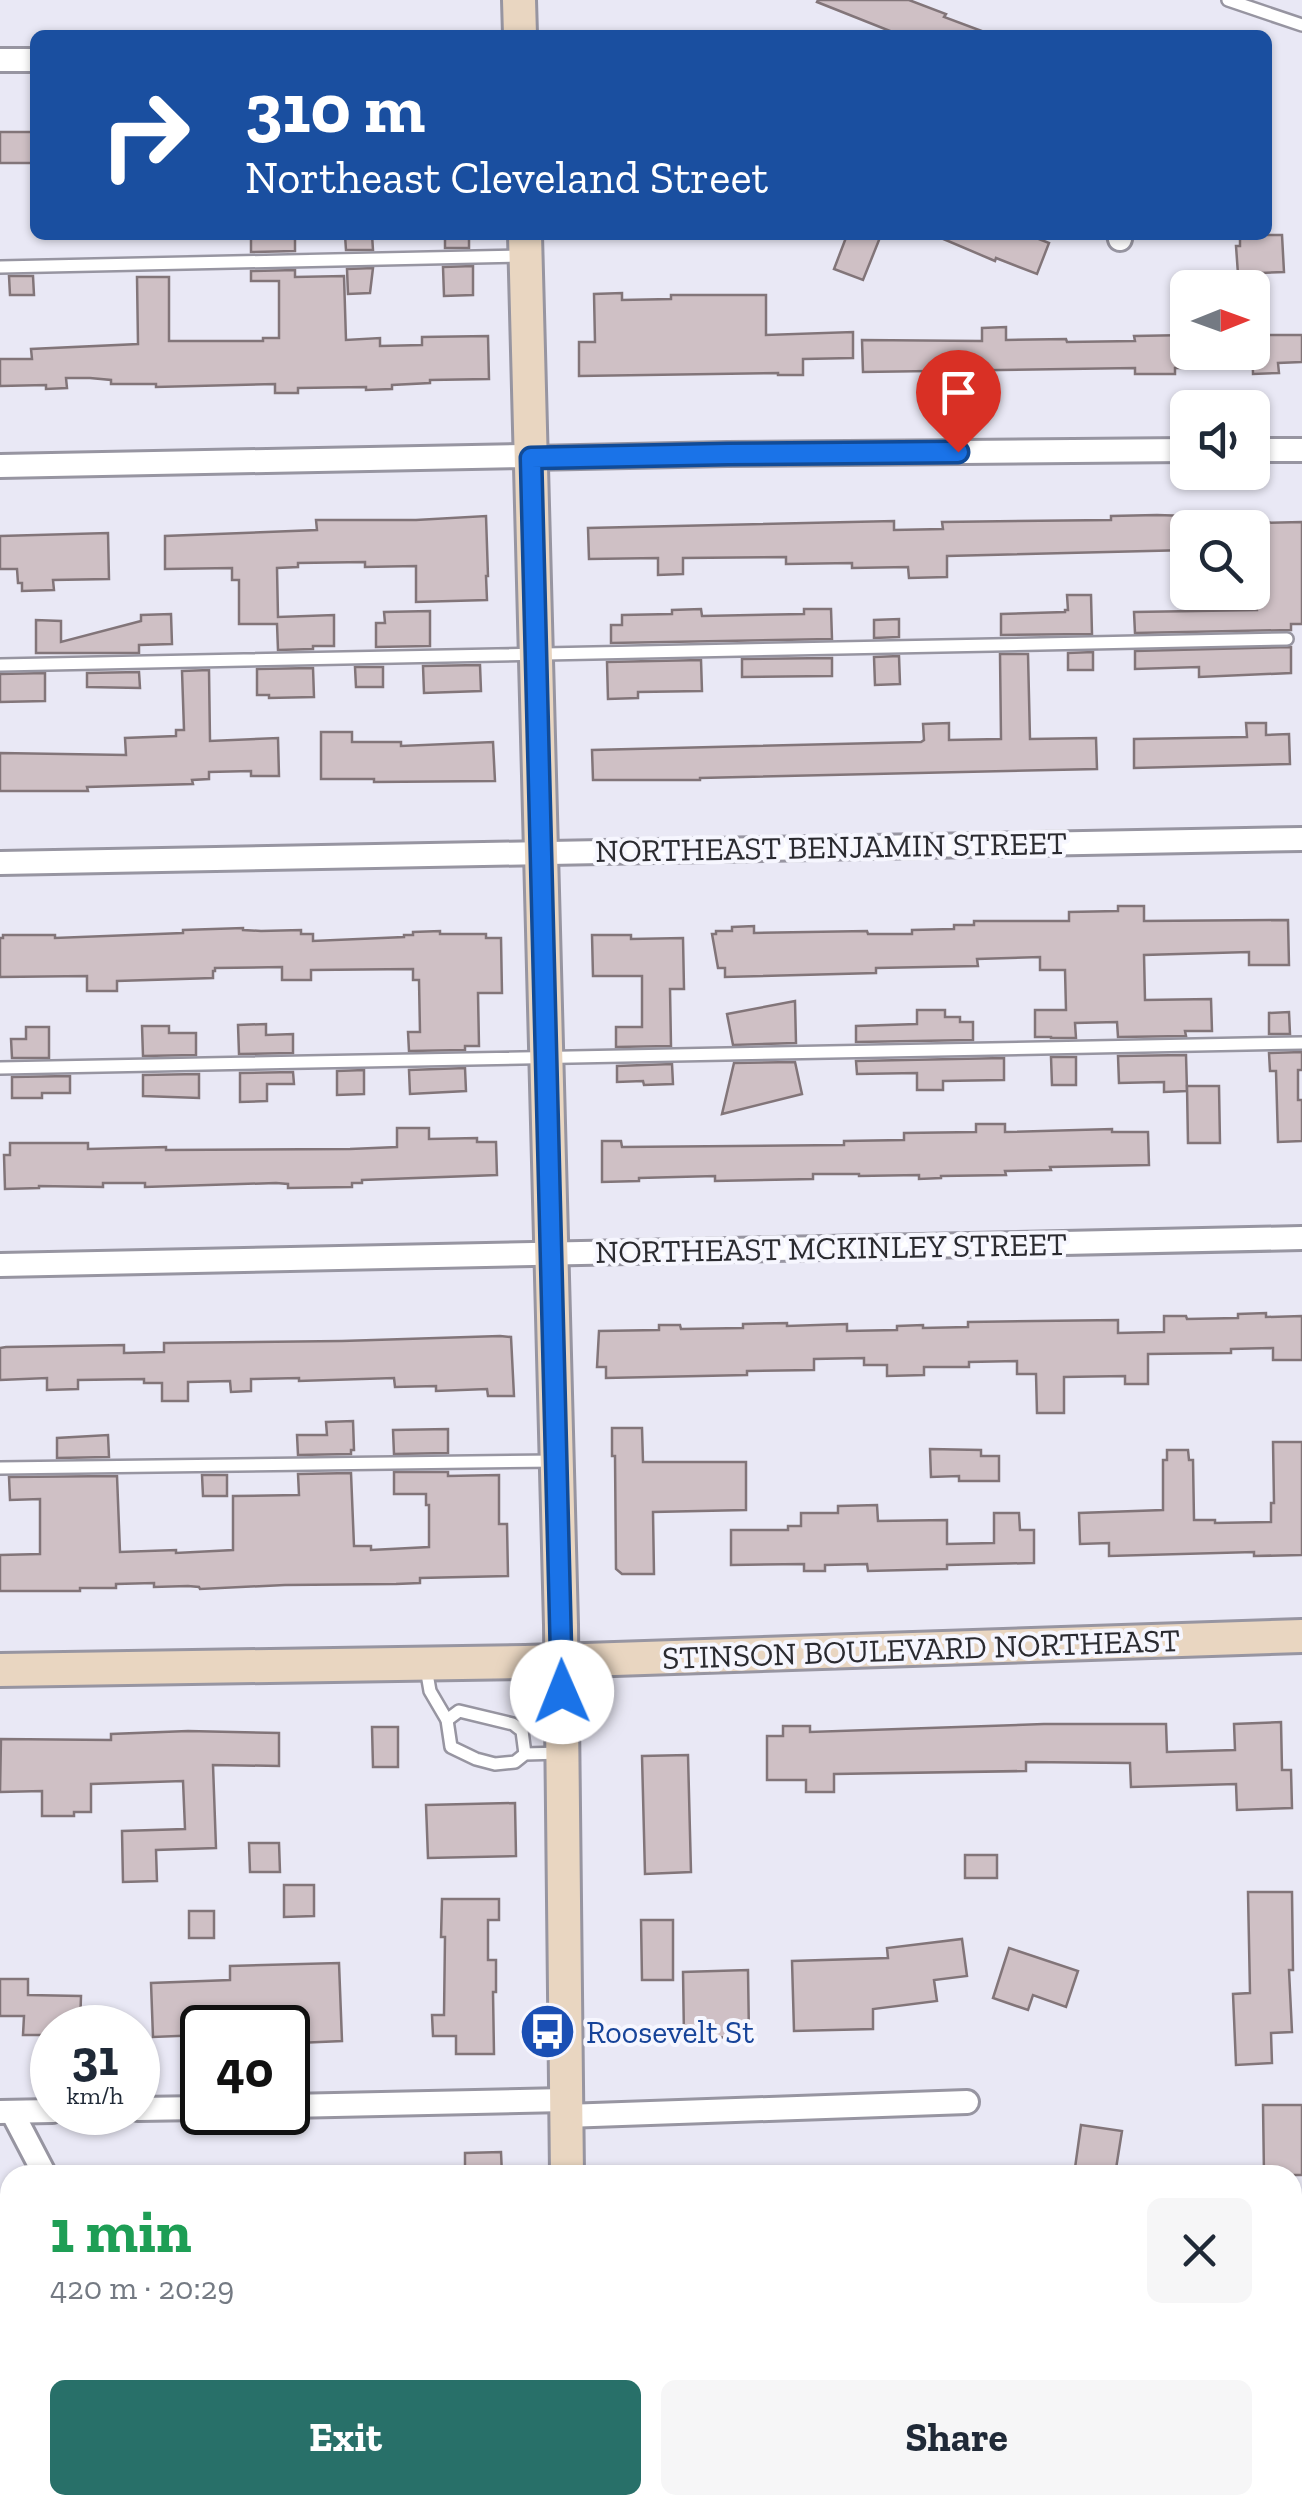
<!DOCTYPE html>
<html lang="en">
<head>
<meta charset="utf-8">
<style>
  body { margin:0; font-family:"Zilla Slab",serif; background:#f6f6f7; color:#1f2937; height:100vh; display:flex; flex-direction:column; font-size:38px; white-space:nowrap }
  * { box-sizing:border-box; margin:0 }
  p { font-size:32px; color:#747a83 }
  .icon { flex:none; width:55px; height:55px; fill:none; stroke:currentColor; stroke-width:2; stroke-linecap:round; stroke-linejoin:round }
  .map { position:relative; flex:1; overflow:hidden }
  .drawer { position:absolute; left:0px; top:2165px; width:1302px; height:350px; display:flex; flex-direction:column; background:#fff; border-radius:30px 30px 0 0; box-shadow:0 2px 8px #0004 }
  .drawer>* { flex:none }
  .hud { position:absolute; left:30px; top:30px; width:1242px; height:210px; border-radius:15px; box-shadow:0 2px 8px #0004; background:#1a4fa0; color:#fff; overflow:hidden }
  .needle { width:65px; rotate:89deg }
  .tools { position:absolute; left:1170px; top:270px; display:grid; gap:20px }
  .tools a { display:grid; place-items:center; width:100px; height:100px; border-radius:15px; background:#fff; box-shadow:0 2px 8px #0004; font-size:50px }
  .speed { position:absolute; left:30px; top:2005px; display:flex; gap:20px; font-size:50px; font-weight:700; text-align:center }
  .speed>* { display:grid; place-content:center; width:130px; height:130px; border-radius:50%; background:#fff; box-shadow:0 2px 8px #0004; line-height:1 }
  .speed small { font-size:25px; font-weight:400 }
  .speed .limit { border:5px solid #111; border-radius:15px; background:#fff; color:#111 }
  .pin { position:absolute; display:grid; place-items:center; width:85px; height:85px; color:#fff; margin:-102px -42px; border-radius:50% 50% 50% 0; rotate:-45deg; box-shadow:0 0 10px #0007 }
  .pin .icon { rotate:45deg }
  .me { position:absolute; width:110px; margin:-55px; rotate:359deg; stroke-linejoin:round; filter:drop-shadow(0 0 8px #0008) }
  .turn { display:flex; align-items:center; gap:35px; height:210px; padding:0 50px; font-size:45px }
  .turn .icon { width:130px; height:130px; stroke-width:2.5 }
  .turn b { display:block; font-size:70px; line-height:85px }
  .round { display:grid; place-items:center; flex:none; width:105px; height:105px; border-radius:15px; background:#f6f6f7 }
  .head { display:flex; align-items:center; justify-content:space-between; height:170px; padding:0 50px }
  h1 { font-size:60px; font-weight:700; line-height:75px; color:#1e9e55 }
  .primary-button { display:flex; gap:20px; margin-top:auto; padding:20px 50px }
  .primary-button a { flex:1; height:115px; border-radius:15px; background:#287069; color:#fff; font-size:40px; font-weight:700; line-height:115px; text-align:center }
  .primary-button a+a { background:#f6f6f7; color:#1f2937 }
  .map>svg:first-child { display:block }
  .building { fill:#cfc0c5; stroke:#827579; stroke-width:2.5 }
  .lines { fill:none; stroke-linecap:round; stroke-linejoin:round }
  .lane-casing { stroke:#9795a1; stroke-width:16 }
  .street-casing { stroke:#9795a1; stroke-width:28 }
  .secondary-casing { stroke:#9795a1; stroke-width:38 }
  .path { stroke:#9a99a3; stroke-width:5; stroke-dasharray:8 5; stroke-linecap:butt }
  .lane { stroke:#fff; stroke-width:11 }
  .street { stroke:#fff; stroke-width:22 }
  .secondary { stroke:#e9d6c1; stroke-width:32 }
  .route-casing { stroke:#114b97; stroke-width:25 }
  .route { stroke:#1a73e8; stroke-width:18 }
  .labels { text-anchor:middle; stroke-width:8; stroke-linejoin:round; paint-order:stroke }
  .street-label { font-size:32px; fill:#2b2b30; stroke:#f6f6fe }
  .transit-label { font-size:32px; fill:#164399; stroke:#f6f6fe; text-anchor:start }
</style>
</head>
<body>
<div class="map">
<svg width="1302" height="2515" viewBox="0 0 1302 2515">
  <rect width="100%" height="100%" fill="#e9e8f5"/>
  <g class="building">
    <path d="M818,0H909L946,14L944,17L987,33L986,35H900L817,2Z"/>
    <rect x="0" y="132" width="35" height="31"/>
    <path d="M251,235H295V251L251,252Z"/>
    <path d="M345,235H372L373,250H346Z"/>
    <rect x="445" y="235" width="24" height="13"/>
    <path d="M847,235H881L863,280L834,269Z"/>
    <path d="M934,235H1029L1049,243L1037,274L996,258L995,261Z"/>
    <path d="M1240,235H1282L1284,272L1238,274L1236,246H1240Z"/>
    <path d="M473,266V295L444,296L443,267Z"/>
    <path d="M373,268L370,293L348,294L347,269Z"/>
    <path d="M295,270V277L344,276L346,340L380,338V346L422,345V337L488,336L489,379L430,380V383L392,385V389L366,390V387L298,388V393H275V384L156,387V384H111V380L90,378H66L67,388L46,389V385L0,386V359H32L31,349L138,344L137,277H169V341H263V338H279V281H251V271Z"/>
    <path d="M9,276H33L34,295H10Z"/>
    <path d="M622,293V300L671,299V295H766V335L853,332V358L803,359V375H778V373L579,376V342H595L594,294Z"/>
    <path d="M1006,327V340L1066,339L1067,342L1135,341L1134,336L1188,335V368H1175V374H1135V368L863,372L862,340L982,341V328Z"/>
    <path d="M1252,335H1302V362L1278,363L1279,373L1253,374Z"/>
    <path d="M1157,515L1188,516V550L947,556V577L909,578L908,567L852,568V563L786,564V557L683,558V574L658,575V558L589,559L588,528L894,521V530L943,529L942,522L1111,520V516Z"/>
    <path d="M486,516L488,576H486L487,600L416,602V566L365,567V562L298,563V567L277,568L278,617L334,615V646H313V649L278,650L277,624H239V580H232V568L165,569V536L317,530L316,520H416Z"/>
    <path d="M1302,522V624H1291V630L1135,633L1134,612L1257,610L1252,523Z"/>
    <path d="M108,533L109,579L53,580L54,590L22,591V583H18L17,569H0V536Z"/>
    <path d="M1067,595H1091L1092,634L1001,635V614L1065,612V610H1068Z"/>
    <path d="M701,609L702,616L804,614V609H831L832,639L611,643V625H622V615L672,614V610Z"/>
    <path d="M430,611V646L376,647V623H385L384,612Z"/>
    <path d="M171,614L172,644L139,645V653H36V620L61,621V642L141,621V615Z"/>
    <path d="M899,619V637L874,638V620Z"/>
    <path d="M1291,647V673L1199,677V667L1135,669V651Z"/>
    <path d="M1093,652V670H1068V653Z"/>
    <path d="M1000,654H1028L1030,739L1096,738L1097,769L700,778V780H593L592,750L921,742L924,740L923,724L949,723V740L1001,739Z"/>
    <path d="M899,656L900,684L875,685L874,657Z"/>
    <path d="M832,658V676L742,677V659Z"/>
    <path d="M701,660L702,691L638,692V698L608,699L607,662Z"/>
    <path d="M480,665L481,691L424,693L423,666Z"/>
    <path d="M355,667H383V687H356Z"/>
    <path d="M313,668L314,697L269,698V695H257V669Z"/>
    <path d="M209,670L210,741L278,738L279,776H251V771L209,772V779L192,780L193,784L87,787L88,791H0V753L126,755L125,738L176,736V730H184L182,671Z"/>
    <path d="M139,672L140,688L87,687V673Z"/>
    <path d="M45,673V701L0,702V674Z"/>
    <path d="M1246,723H1266V735L1289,734L1290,764L1134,768V739L1247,737Z"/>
    <path d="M321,732H352V742H401V746L493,742L495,781L374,782V779H321Z"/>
    <path d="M1118,906H1144V921L1288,920L1289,965H1249V952L1144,955L1145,1000L1211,999L1212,1031H1185L1186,1036L1118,1037L1117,1022L1075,1023L1076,1038H1051V1037H1035V1010H1066L1065,970H1040V957L977,959L978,966L876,968V973L725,977V968H718L712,934H716V931H732V927L754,926V933L867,931L868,934H912V930L954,929V925H974V921H1069V912L1118,911Z"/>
    <path d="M243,928V930L261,931L301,930V934H313V941L404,937V935H413V932L440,931V934H486V938H501L502,993H478L479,1046H465V1050L409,1051L408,1032H420L419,980H413V969L311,970V980H282V967L215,968V971H213V978L117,981V991H87V976L0,977V938H3V935H55V938L183,933V930Z"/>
    <path d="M592,935H631V939L683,938L684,989H670L671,1046L616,1047V1027H642V976H593Z"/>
    <path d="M795,1001L796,1043L733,1045L727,1014Z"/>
    <path d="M917,1010H945V1017H960V1022H973V1040L856,1042V1026L917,1024Z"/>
    <path d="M1289,1012L1290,1034H1269V1013Z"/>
    <path d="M266,1024V1035L293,1034V1053L239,1054L238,1025Z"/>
    <path d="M142,1026H169V1033H196V1055L143,1056Z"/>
    <path d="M26,1027H49V1058H12L11,1039H26Z"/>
    <path d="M1302,1052V1070H1298V1100H1302V1141L1278,1142L1276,1071H1270L1269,1053Z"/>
    <path d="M1186,1055L1187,1091L1164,1092V1082L1119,1083L1118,1056Z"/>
    <path d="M1051,1057H1076V1085H1052Z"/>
    <path d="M1004,1058V1080L943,1081V1090H917V1073L857,1074L856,1061Z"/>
    <path d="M795,1062L802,1094L722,1114L734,1063Z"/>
    <path d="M672,1064L673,1084L644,1085L643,1081L617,1082V1066Z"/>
    <path d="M465,1068L466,1091L410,1094L409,1070Z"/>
    <path d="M364,1070V1094L337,1095V1071Z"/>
    <path d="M293,1072L294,1084H267V1101L240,1102V1073Z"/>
    <path d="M199,1074V1098L143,1096V1075Z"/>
    <path d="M70,1076V1093H42V1098H12V1077Z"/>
    <path d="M1187,1086H1219L1220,1143H1188Z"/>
    <path d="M976,1124H1005V1132L1112,1129V1132H1148L1149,1165L1050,1167L1051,1170L1005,1171L1006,1175L941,1176V1178L919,1179V1175L859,1176V1174H813V1179L715,1181V1176L639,1178V1181L602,1182V1141H621L622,1147L844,1145V1141L904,1140V1133L976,1132Z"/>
    <path d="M397,1128H429V1139L477,1138V1142H496L497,1175L362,1180V1183H352V1187L288,1188V1184L276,1183L145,1187V1183H103V1187L39,1186V1188L5,1189L4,1155H10V1143H88V1149L166,1147V1150L350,1149L397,1147Z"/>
    <path d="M1266,1313V1317L1302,1316V1360H1273V1348L1231,1349V1353L1148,1354V1384H1125V1376L1064,1377V1413H1037L1036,1374H1017V1361L969,1362V1367H924V1375L887,1376V1365H864V1358L814,1359V1370L747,1371V1375L606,1378V1367H597L599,1331L659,1330V1325H680L681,1329L743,1328V1324L787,1323V1326L847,1324V1331L897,1330V1326L923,1325V1328L968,1327V1322L1118,1320V1333L1164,1332V1316H1186L1187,1319L1238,1318V1314Z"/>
    <path d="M500,1336L511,1337L514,1396H488L487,1389L436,1391V1386L395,1387L394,1378L299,1381V1378L251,1379V1391L231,1392L230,1381L188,1382V1401H162V1383H144V1379L78,1380V1389L47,1390V1378L0,1380V1348L6,1347L124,1345V1353L164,1352V1343L342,1341Z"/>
    <path d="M353,1421L354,1450H351V1454L298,1455L297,1435H327L326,1422Z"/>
    <path d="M612,1428H642L643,1462H746V1510L653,1512L654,1574H622L616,1569L615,1456H612Z"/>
    <path d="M448,1429V1453L394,1454L393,1430Z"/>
    <path d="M108,1435L109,1457L57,1458V1438Z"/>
    <path d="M1273,1442H1302V1555L1254,1556V1552L1109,1556V1543L1080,1544L1079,1513L1163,1510V1460H1167V1450H1188L1189,1460H1193L1194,1520H1215V1523L1271,1522V1503H1274Z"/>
    <path d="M930,1449L981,1450V1456H999V1481H959V1476L931,1477Z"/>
    <path d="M394,1472H448V1476L499,1475V1524H507L508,1576L420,1578V1583L396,1584L285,1585L200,1589L199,1587L188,1586L154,1587V1583L116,1584V1588H80V1591H0V1555L40,1554V1499L10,1500L9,1477L117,1476L120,1552L176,1550V1553L233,1550V1496L299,1495L298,1474L351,1473L354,1546H371V1550L429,1547V1505H426V1494H394Z"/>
    <path d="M202,1475H227V1496H203Z"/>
    <path d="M877,1505L878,1521L947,1520V1544L994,1543V1513H1019L1020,1530H1034V1563L947,1565V1569L868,1571L867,1564L825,1565V1571H804V1564L731,1565V1530H788V1526H801V1513H838V1506Z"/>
    <path d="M1281,1722L1282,1770H1291L1292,1808L1237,1810L1236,1784L1131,1787L1130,1763L1026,1762V1771L834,1774V1792H806V1780H767V1736H783V1726H810V1732L1044,1724H1166L1167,1752L1235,1750L1234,1724Z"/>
    <path d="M372,1727H398V1767H373Z"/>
    <path d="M188,1731L279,1733V1766L213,1765L216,1848L156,1850L157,1881L123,1882L122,1831L185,1829L183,1781L91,1784V1812H74V1816H42V1791L0,1792L1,1739L111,1740V1734Z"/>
    <path d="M688,1755L691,1872L645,1874L642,1756Z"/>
    <path d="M515,1803L516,1856L428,1858L426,1805Z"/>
    <path d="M249,1843H279L280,1872H250Z"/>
    <rect x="965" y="1855" width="32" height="23"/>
    <path d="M284,1885H314V1916L284,1917Z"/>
    <path d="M1248,1892H1292L1293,1970H1289L1292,2032L1271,2033L1272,2063L1236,2065L1233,1994L1250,1993Z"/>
    <path d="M442,1899H499V1920H488V1960H496V1992H493L494,2054H456V2036H433L432,2015H444L445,1937H441Z"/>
    <rect x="189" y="1911" width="25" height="27"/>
    <path d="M641,1920H673V1980H642Z"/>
    <path d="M962,1939L967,1976L934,1980L937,2001L873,2009V2029L794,2031L792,1961L888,1958L887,1948Z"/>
    <path d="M1009,1948L1078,1971L1066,2007L1033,1995L1028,2010L993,1998Z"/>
    <path d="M339,1963L342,2041L298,2043V2028H202V2035L153,2037L151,1983L230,1980V1966Z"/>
    <path d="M748,1970L749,2037L684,2038L683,1972Z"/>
    <path d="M0,1979H28V1995L81,1996L80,2028H52V2035H23L24,2016H0Z"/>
    <path d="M1263,2105H1302V2175H1264Z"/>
    <path d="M1081,2125L1122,2131L1115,2175H1074Z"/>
    <path d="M501,2152L502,2175H465V2153Z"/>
  </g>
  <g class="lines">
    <defs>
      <g id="lane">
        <path d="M1228,0L1302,25"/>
        <path d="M0,267L521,256"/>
        <path d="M0,665L1287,639"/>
        <path d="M0,1068L1302,1043"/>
        <path d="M0,1468L556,1461"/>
        <path d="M426,1668L430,1691L447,1720L451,1747L476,1759L495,1764L515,1762L525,1754L561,1753"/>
        <path d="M447,1720L459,1711L513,1724L522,1731L525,1754"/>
      </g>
      <g id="street">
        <path d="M0,60H35"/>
        <path d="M1119,235L1120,239"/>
        <path d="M1252,450H1302"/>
        <path d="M0,466L523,456L531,458L727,454L1188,450"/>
        <path d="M0,863L1302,839"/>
        <path d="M0,1265L1302,1238"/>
        <path d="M288,2106L565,2100"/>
        <path d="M138,2109L202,2108"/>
        <path d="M0,2112L52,2111"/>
        <path d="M12,2112L45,2175"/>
        <path d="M565,2116L967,2102"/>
        <path d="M95,2505L96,2515"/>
      </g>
      <g id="secondary">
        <path d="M519,0L520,35"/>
        <path d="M525,235L561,1625L567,2175"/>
        <path d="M0,1670L525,1662L1302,1636"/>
        <path d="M576,2505V2515"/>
      </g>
    </defs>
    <use href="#lane" class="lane-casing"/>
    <use href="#street" class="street-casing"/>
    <use href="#secondary" class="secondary-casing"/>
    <path class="path" d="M524,1694L522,1700L528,1703L529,1712"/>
    <use href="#lane" class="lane"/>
    <use href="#street" class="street"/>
    <use href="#secondary" class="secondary"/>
  </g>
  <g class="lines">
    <defs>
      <path id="route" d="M562,1692L531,458L728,454L958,452"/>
    </defs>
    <use href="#route" class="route-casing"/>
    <use href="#route" class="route"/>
  </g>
  <defs>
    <symbol id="bus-disc" viewBox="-11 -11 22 22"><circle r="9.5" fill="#1a4fb4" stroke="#f6f6fe"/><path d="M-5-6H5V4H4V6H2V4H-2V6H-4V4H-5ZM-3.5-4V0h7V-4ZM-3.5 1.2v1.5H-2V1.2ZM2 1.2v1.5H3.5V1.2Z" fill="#fff"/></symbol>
  </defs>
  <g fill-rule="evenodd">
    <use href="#bus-disc" x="516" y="2000" width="63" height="63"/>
  </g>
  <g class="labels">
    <g class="street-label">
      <text transform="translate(831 847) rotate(-1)" y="11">NORTHEAST BENJAMIN STREET</text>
      <text transform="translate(831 1248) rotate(-1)" y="11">NORTHEAST MCKINLEY STREET</text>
      <text transform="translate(921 1649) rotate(-2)" y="11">STINSON BOULEVARD NORTHEAST</text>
    </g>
    <g class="transit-label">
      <text x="586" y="2043">Roosevelt St</text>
    </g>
  </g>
</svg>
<div class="tools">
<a><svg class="needle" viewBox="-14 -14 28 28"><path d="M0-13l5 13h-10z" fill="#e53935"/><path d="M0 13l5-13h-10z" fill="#747a83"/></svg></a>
<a><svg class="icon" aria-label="sound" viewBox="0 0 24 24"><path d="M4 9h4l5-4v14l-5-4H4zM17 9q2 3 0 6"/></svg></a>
<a><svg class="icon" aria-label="search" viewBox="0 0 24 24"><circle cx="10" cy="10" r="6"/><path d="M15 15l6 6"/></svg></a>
</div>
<div class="speed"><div>31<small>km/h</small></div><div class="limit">40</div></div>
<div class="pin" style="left:958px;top:452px;background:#d93025"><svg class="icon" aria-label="arrive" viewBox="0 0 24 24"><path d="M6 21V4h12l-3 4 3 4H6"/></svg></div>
<svg class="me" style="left:562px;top:1692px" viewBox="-20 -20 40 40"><circle r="19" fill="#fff"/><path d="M0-13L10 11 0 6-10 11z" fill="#1a73e8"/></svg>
<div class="hud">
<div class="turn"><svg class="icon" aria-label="right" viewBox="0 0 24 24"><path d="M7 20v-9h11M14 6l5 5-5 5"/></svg><div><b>310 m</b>Northeast Cleveland Street</div></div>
</div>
<section class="drawer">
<div class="head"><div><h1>1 min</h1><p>420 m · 20:29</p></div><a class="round"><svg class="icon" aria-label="close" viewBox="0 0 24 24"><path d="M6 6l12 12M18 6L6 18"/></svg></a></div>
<div class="primary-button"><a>Exit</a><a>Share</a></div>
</section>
</div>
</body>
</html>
